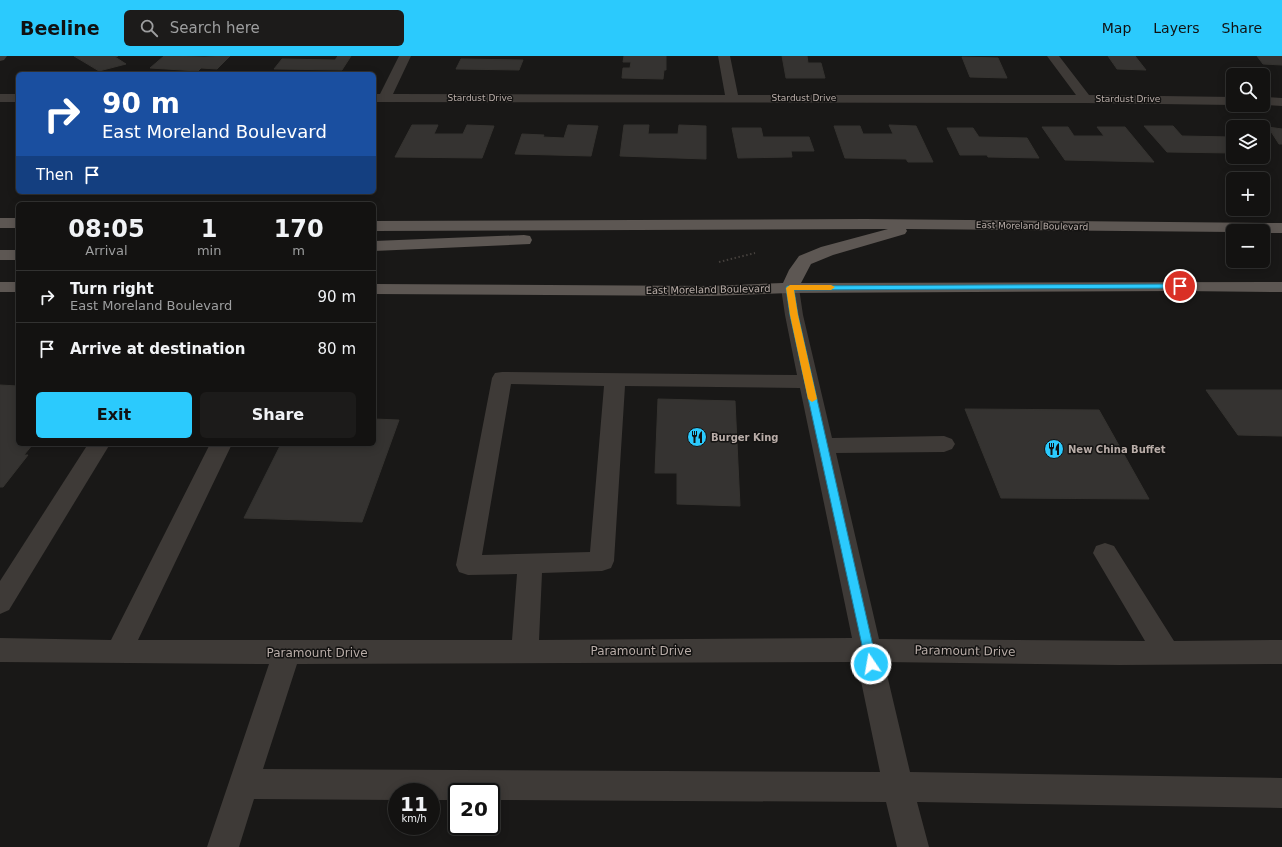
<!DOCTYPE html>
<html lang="en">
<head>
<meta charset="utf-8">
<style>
  body { margin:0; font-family:"DejaVu Sans",sans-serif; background:#1c1b1a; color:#f1f3f6; height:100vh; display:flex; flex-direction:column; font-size:15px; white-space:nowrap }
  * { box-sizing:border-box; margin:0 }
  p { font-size:13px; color:#9d9e9f }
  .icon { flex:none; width:22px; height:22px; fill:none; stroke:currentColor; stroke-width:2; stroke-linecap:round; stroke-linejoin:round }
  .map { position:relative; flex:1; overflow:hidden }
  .details { position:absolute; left:16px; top:146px; width:360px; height:244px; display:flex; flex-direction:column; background:#131211; border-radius:6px; box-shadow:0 2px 10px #0003,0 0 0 1px #323231 }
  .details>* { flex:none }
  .top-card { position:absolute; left:16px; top:16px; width:360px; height:122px; border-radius:6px; box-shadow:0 2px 10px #0003,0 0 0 1px #323231; background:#1a4fa0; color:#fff; overflow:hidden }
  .buttons { position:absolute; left:1226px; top:12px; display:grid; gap:8px }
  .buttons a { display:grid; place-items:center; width:44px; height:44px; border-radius:6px; background:#131211; box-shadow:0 2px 10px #0003,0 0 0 1px #323231; font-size:20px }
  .speed { position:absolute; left:388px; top:727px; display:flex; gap:8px; font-size:20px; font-weight:700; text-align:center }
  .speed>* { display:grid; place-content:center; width:52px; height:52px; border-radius:50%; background:#131211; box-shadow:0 2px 10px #0003,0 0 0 1px #323231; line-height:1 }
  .speed small { font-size:10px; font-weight:400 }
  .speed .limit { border:2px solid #111; border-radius:6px; background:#fff; color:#111 }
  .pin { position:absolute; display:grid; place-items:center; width:34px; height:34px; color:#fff; margin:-17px; border:2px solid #fff; border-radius:50%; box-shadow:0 1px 4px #0007 }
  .me { position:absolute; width:44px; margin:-22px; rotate:348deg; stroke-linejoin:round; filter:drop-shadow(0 0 3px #0008) }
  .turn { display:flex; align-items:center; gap:14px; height:84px; padding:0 20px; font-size:18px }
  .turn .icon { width:52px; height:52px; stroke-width:2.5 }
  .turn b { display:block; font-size:28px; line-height:34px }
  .then { display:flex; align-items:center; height:38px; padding:0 20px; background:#0003; gap:8px; font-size:15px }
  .eta { display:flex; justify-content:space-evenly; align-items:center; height:68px; text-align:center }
  .eta b { font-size:24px; font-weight:600; line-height:28px }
  .button { display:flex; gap:8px; margin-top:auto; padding:8px 20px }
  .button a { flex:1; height:46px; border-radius:6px; background:#2bcafd; color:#111; font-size:16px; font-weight:600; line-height:46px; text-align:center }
  .button a+a { background:#1c1b1a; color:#f1f3f6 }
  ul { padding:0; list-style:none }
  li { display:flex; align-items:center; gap:12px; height:52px; padding:0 20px; border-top:1px solid #323231 }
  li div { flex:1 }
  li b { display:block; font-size:15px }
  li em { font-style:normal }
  header { display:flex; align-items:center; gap:24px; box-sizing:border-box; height:56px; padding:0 20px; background:#2bcafd; color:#111 }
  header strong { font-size:19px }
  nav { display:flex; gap:22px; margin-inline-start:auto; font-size:14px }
  .search { width:280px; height:36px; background:#1c1b1a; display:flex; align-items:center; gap:10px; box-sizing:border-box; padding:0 14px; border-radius:6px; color:#9d9e9f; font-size:15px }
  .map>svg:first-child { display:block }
  .building { fill:#353331; stroke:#353330 }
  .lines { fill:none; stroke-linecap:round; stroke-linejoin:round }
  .path { stroke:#45403d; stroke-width:2; stroke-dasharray:1.5 2.5; stroke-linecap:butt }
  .minor { fill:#3e3a37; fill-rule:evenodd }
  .major { fill:#5d5753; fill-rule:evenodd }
  .route { fill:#2bcafd; stroke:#1c83a4 }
  .slow { fill:#f59e0b }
  .labels { text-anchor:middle; stroke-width:3; stroke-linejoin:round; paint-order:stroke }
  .far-street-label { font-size:9px; fill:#b9ada8; stroke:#141312 }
  .street-label { font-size:10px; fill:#b9ada8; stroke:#141312 }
  .poi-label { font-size:10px; font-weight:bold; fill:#b9ada8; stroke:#141312; text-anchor:start }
  .near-street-label { font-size:12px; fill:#b9ada8; stroke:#141312 }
</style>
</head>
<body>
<header>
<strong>Beeline</strong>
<div class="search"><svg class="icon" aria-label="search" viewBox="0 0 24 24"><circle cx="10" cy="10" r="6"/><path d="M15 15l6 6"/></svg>Search here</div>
<nav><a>Map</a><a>Layers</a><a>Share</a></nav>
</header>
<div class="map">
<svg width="1282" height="791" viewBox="0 0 1282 791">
  <rect width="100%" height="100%" fill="#191817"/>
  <g class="building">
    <path d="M74,0H118L115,1L126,8L99,15Z"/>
    <path d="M164,0L204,1L230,0L217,13L201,12L198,15L150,12Z"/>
    <path d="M338,0H351L342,14L274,13L282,3L335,4Z"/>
    <path d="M624,0H666V14H664L663,23L622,22L623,12H630L631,6H623Z"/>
    <path d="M782,0H807L808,7H821L825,22H786Z"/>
    <path d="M1108,0H1135L1146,14L1117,13Z"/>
    <path d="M1257,0H1282V9L1263,8Z"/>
    <path d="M962,1L998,2L1007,22L970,21Z"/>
    <path d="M461,3L523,4L519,14L456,13Z"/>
    <path d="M412,69H438L434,78H463L467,69L494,70L482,102L395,101Z"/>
    <path d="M568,69L598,70L591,100L515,98L522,78L544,79L543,81L564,82Z"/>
    <path d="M624,69H649L648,78H678L679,69L706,70V103L620,100Z"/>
    <path d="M889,69L916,70L933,106H908L906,103L845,102L834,70H860L863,78H893Z"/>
    <path d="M1144,70H1173L1182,80L1231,81L1233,83V97L1167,96Z"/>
    <path d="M1042,71H1068L1074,80H1104L1097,71H1125L1154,106L1065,104Z"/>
    <path d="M1268,71L1282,73V88H1279Z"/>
    <path d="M732,72H761L763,81H809L814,95H791L792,101L738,102Z"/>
    <path d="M947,72H973L979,81L1027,82L1039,102L988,101L987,99H960Z"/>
    <path d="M0,329L18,330V388H33L24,399H28L3,431H0Z"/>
    <path d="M1206,334H1282V380L1238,379Z"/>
    <path d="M658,343L735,345L740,450L677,448V417H655Z"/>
    <path d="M965,353L1099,354L1149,443L1001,442Z"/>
    <path d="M374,363L399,364L362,466L244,462L281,388H374Z"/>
  </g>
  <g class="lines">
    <path class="path" d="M719,206L755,197"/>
    <g class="minor">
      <path d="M0,0H7L4,4L0,5Z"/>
      <path d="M399,0H411L393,38L725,39L718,0H730L738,39H1076L1047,0H1059L1089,39L1233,41V49L1085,47L374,46V38H380Z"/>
      <rect x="0" y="38" width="18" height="8"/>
      <path d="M1263,41L1282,42V50L1263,49Z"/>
      <path d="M790,227L796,228L799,232L803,259L832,382L944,380L952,383L955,388L952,393L944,396L836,397L879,583L1145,585L1093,497L1096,490L1105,487L1114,490L1174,585L1282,584V608L1119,609L884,606L910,716L1282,722V752L917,746L929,791H897L886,746L491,744V736H457V744H431V736H397V744L254,743L239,791H207L269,608L0,606V582L111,584L210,388H232L138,584H512L517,518L468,519L459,516L456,509L492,322L495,317L502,316L797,319L785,259L781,232L784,228ZM511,328L604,330L590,496L482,499ZM625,330L800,332L852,582L539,584L542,517L602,515L611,512L614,505ZM857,606L880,716L263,713L297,608Z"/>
      <path d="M88,388H110L9,554L0,558V525Z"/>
    </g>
    <g class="major">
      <rect x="0" y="162" width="18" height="10"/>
      <path d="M865,163L1282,167V177H1263V175H1233V176L906,173L907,175L905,178L833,199L811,208L801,227L1282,226V236L1180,235L790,237L710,240L374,238V228L710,230L783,227L789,214L799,200L821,191L888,173L374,175V165Z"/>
      <path d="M524,179L530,180L532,184L530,188L374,195V185Z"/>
      <rect x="0" y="194" width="18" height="10"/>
      <rect x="0" y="226" width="18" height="10"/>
    </g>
  </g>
  <path class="route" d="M1180,228L1183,229V232L794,234L798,259L877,608L875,612L871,613L867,612L790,259L786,232L787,230Z"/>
  <path class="slow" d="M790,229H831L835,231L831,234H794L798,259L817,343L812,346L808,343L790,259L786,232Z"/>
  <defs>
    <symbol id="restaurant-disc" viewBox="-11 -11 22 22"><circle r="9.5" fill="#2bcafd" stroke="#141312"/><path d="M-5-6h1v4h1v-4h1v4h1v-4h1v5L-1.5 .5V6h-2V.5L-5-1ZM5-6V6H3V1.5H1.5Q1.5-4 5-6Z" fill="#111"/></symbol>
  </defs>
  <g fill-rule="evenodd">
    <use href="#restaurant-disc" x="686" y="370" width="22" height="22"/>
    <use href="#restaurant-disc" x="1043" y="382" width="22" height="22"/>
  </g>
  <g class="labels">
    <g class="far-street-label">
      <text x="480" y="45">Stardust Drive</text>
      <text x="804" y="45">Stardust Drive</text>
      <text x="1128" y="46">Stardust Drive</text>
      <text transform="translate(1032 170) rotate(1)" y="3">East Moreland Boulevard</text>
    </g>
    <g class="street-label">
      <text transform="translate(708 233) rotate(-1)" y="4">East Moreland Boulevard</text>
    </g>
    <g class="poi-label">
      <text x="711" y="385">Burger King</text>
      <text x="1068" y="397">New China Buffet</text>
    </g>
    <g class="near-street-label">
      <text x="641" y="599">Paramount Drive</text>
      <text transform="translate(965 595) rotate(1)" y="4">Paramount Drive</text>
      <text x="317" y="601">Paramount Drive</text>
    </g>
  </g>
</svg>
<div class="buttons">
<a><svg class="icon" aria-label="search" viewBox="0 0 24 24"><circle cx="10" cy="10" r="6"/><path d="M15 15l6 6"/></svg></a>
<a><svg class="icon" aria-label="layers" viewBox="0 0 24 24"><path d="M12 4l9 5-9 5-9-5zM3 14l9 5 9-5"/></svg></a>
<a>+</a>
<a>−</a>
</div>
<div class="speed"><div>11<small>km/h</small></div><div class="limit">20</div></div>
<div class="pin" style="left:1180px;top:230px;background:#d93025"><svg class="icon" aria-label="arrive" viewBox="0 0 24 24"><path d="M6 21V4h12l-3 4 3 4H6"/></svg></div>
<svg class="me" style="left:871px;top:608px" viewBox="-20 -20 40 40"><circle r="17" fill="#2bcafd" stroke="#fff" stroke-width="3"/><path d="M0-11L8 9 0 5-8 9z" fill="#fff"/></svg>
<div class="top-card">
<div class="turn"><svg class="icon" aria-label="right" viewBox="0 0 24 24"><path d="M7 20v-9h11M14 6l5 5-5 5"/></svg><div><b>90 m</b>East Moreland Boulevard</div></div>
<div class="then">Then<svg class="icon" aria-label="arrive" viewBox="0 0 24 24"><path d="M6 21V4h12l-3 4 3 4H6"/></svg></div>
</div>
<section class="details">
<div class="eta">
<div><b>08:05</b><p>Arrival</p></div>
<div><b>1</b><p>min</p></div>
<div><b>170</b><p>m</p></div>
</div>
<ul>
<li><svg class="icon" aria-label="right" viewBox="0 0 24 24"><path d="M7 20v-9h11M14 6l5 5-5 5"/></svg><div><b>Turn right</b><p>East Moreland Boulevard</p></div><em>90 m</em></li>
<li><svg class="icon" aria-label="arrive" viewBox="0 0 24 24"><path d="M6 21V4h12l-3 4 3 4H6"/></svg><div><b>Arrive at destination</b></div><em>80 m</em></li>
</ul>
<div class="button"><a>Exit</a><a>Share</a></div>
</section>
</div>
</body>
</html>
